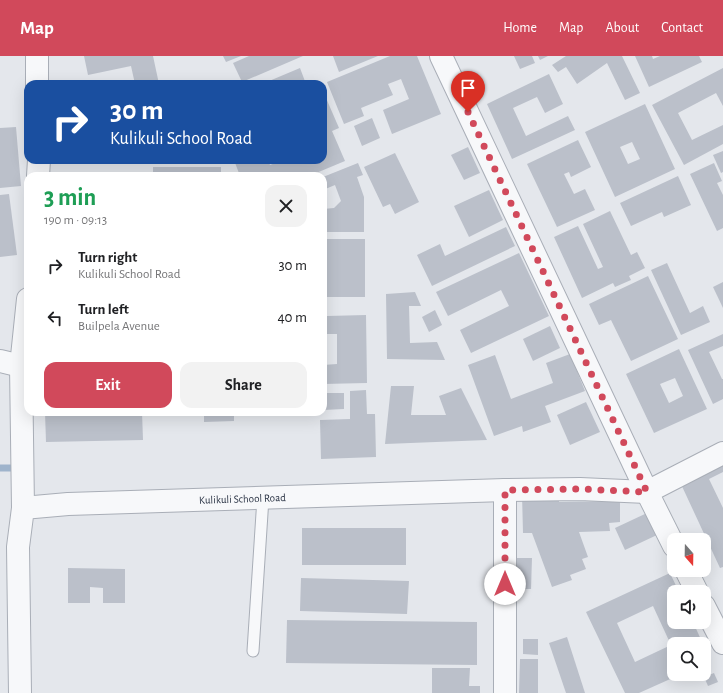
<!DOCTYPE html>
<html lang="en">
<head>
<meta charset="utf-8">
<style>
  body { margin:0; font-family:"Alegreya Sans",sans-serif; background:#f2f2f2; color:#202124; height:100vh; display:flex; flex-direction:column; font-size:15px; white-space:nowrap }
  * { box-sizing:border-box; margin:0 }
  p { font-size:13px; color:#757577 }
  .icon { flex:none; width:22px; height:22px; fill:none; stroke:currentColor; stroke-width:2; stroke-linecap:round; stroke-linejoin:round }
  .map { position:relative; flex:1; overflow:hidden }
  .details { position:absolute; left:24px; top:116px; width:303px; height:244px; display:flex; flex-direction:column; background:#fff; border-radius:12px; box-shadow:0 4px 16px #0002 }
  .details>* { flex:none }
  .banner { position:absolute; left:24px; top:24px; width:303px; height:84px; border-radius:12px; box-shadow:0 4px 16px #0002; background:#1a4fa0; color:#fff; overflow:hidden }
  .needle { width:26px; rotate:160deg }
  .buttons { position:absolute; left:667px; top:477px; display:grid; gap:8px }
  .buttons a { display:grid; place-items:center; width:44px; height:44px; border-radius:8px; background:#fff; box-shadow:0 4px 16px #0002; font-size:20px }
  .pin { position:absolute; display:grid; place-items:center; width:34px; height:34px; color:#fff; margin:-41px -17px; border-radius:50% 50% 50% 0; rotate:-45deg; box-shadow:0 0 4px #0007 }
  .pin .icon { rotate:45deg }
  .me { position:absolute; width:44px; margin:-22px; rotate:0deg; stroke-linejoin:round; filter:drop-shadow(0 0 3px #0008) }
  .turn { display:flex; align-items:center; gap:14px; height:84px; padding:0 20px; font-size:18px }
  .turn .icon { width:52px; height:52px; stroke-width:2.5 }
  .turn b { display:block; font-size:28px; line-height:34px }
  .round { display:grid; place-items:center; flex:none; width:42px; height:42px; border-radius:12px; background:#f2f2f2 }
  .head { display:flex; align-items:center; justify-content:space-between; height:68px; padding:0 20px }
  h1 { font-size:24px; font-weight:600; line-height:30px; color:#1e9e55 }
  .button { display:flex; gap:8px; margin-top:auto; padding:8px 20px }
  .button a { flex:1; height:46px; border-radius:12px; background:#d1495b; color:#fff; font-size:16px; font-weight:600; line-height:46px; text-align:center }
  .button a+a { background:#f2f2f2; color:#202124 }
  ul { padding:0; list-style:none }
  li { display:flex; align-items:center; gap:12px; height:52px; padding:0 20px }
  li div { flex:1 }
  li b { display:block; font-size:15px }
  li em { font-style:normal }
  header { display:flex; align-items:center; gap:24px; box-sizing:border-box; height:56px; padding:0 20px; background:#d1495b; color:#fff }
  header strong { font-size:19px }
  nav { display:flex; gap:22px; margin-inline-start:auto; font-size:14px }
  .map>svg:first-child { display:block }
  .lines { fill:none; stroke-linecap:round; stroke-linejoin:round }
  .stream { stroke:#9fb4cc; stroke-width:7 }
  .building { fill:#bbc0ca; fill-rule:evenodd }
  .service-casing { stroke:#a9aeb7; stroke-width:13 }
  .minor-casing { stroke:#a9aeb7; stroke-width:24 }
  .tertiary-casing { stroke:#a9aeb7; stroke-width:24 }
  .service { stroke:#f7f8fa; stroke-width:11 }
  .minor { stroke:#f7f8fa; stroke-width:22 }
  .tertiary { stroke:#f7f8fa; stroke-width:22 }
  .route { stroke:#d1495b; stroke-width:7; stroke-dasharray:0 12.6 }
  .labels { text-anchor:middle; stroke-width:4; stroke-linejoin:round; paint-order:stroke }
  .street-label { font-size:11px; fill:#2b3445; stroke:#f4f6f9 }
</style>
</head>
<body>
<header>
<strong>Map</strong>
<nav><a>Home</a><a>Map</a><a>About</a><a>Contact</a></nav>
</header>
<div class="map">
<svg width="723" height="637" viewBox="0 0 723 637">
  <rect width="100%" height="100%" fill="#e4e7ec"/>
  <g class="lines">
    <path class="stream" d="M0,412H14"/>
  </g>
  <g class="building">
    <path d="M84,0H153L159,28H135L131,10L88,19Z"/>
    <path d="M223,0H241L226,6Z"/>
    <path d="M249,0H303L242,26L233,7Z"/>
    <path d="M333,0H378L339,16Z"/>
    <path d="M390,0H417L441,58L392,78L383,54L409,43L401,23L388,28L393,39L361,52L364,60L344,68L327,26Z"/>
    <path d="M514,0H532L535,7L520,13Z"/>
    <path d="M538,0H548L540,4Z"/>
    <path d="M566,0H622L640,37L625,44L607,7L577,28L566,11L558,16L552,9Z"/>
    <path d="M635,0H652L653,3L660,0H699L702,6L649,31Z"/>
    <path d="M300,12L306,28H262Z"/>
    <path d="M723,12V50L716,37L678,57L692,84L723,69V88L684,109L652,49Z"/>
    <path d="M549,18L563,48L545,57L537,41L513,52L526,80L568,60L575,74L512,103L487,48Z"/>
    <path d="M323,35L339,72L332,75L345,105L309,120H240L234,104H268L270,109L283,104H323Z"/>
    <path d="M645,48L675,113L615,141L585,76ZM632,86L640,103L628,108L620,91Z"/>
    <path d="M372,62L380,82L362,90L354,70Z"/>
    <path d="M16,71L21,130L0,132V72Z"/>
    <path d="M578,84L591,111L571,121L569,116L564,118L574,138L585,133L595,154L557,171L527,108Z"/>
    <path d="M468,91L480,117L464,124L451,99Z"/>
    <path d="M723,95V116L721,117L713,99Z"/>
    <path d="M395,97L419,146L395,158L390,148L383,151L364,111Z"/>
    <path d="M358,107L363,119L357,121L364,141V176H323V153L334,152L341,145L335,129L323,134V121Z"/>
    <path d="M714,107L722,125L717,127L723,139V172L717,175L690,118Z"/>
    <rect x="153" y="111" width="68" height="9"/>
    <path d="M678,120L691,149L664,161L662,156L631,170L620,147Z"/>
    <path d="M489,134L503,164L469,181L454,150Z"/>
    <path d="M9,138L17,199L0,201V139Z"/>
    <path d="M610,155L631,199L637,196L645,212L629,220L631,224L615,231L613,227L582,242L554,181L578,170L598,213L603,211L583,168Z"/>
    <path d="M506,171L515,190L432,230L417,199L440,188L445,200Z"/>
    <path d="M323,183H365V241H325V254H323Z"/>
    <path d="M519,197L549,260L471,297L460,274L509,250L501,234L448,260L436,236Z"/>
    <path d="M667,207L690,257L703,250L710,266L681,279L651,214Z"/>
    <path d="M648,220L678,283L631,305L611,264L599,269L589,248Z"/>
    <path d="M723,226V252L713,231Z"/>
    <path d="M415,236L421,250H409L410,287L437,286L445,304L387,303L386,238Z"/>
    <path d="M435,254L442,269L429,276L422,261Z"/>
    <path d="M366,259L367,327L323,328V309L337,308V278H327V260Z"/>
    <path d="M550,270L560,292L533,305L523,283Z"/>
    <path d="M723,278V290L709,296L722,323H723V343L713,348L688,294Z"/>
    <path d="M679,293L707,353L654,377L626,318ZM675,322L683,340L669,347L660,328Z"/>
    <path d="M570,298L585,335L545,350L551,366L523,376L522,370L494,380L468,309L495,299L511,343L553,327L546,307Z"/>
    <path d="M391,330H414L411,359H446L439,340L461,332L487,384L385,388Z"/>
    <path d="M366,334L367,358H375L376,401L321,403L320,364L350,363V335Z"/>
    <path d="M323,337H344V353L323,354Z"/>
    <path d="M586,346L600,376L570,389L557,359Z"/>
    <path d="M45,356H142L143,384L46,386Z"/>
    <path d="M204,356H234V365L204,366Z"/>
    <path d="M723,406V416L709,423L723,452V511L720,512L680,426Z"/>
    <path d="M559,437V446L620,445V466L609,467L610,475L579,476L588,501L582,503L586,513L570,519L572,524L552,531L532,477H523L522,438Z"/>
    <path d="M647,457L657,479L625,494L615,472Z"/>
    <rect x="302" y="472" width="104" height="37"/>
    <path d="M510,502H532L531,533H510Z"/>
    <path d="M68,512L125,513V547H103V532L90,531V547H68Z"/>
    <path d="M670,517L679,536H674V566H693L703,588H674L673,612L674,618H676L677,620L639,637H625L586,556ZM653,550L671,589L635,606L617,567Z"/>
    <path d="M301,522L409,525L407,558L300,555Z"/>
    <path d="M287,564L477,566V609L286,607Z"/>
    <path d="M567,581L585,637H566L549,587Z"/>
    <path d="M523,583H538V599L523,598Z"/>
    <path d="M520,603H538V637H519Z"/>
    <path d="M432,612H470L469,630H480V637H432Z"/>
    <path d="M714,617L718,626L708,630L704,621Z"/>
  </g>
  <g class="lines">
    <defs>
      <path id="service" d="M253,595L263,442"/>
      <g id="minor">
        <path d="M37,0V28"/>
        <path d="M38,120L39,104"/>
        <path d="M0,305L21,310"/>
        <path d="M505,434V637"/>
        <path d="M647,436L723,397"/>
        <path d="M23,452L21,310L28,243"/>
      </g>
      <g id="tertiary">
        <path d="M441,0L647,436L674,490"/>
        <path d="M686,514L697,536"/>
        <path d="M704,550L723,587"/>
        <path id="s1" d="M20,637L18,491L23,452L68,448L505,434L580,433L647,436"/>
      </g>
    </defs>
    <use href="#service" class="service-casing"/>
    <use href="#minor" class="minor-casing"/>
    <use href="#tertiary" class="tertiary-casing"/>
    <use href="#service" class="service"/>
    <use href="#minor" class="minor"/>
    <use href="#tertiary" class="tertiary"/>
  </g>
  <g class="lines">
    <path class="route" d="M468,56L647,436L580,433L505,434V528"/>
  </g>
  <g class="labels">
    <g class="street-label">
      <text dy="4" stroke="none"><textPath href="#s1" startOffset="405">Kulikuli School Road</textPath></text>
    </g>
  </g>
</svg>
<div class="buttons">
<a><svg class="needle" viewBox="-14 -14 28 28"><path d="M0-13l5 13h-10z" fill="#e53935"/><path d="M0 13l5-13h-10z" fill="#757577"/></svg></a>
<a><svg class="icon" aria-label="sound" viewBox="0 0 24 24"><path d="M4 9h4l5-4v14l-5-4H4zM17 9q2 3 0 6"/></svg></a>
<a><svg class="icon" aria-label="search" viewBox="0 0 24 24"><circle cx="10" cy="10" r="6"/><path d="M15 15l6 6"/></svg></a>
</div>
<div class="pin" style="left:468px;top:56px;background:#d93025"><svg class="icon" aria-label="arrive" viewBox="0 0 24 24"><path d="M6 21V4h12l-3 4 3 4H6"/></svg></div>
<svg class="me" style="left:505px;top:528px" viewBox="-20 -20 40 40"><circle r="19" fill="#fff"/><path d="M0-13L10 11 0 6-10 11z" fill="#d1495b"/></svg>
<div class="banner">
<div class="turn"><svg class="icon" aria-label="right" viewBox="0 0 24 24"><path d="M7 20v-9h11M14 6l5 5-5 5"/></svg><div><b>30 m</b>Kulikuli School Road</div></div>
</div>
<section class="details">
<div class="head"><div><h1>3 min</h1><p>190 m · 09:13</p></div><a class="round"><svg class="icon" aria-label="close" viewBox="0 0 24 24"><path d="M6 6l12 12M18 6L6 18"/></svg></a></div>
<ul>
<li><svg class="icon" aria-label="right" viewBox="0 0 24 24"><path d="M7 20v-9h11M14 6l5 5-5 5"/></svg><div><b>Turn right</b><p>Kulikuli School Road</p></div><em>30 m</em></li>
<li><svg class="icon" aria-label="left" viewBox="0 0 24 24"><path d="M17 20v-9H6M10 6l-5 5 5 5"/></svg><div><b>Turn left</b><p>Builpela Avenue</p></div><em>40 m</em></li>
</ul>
<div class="button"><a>Exit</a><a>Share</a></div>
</section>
</div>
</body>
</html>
